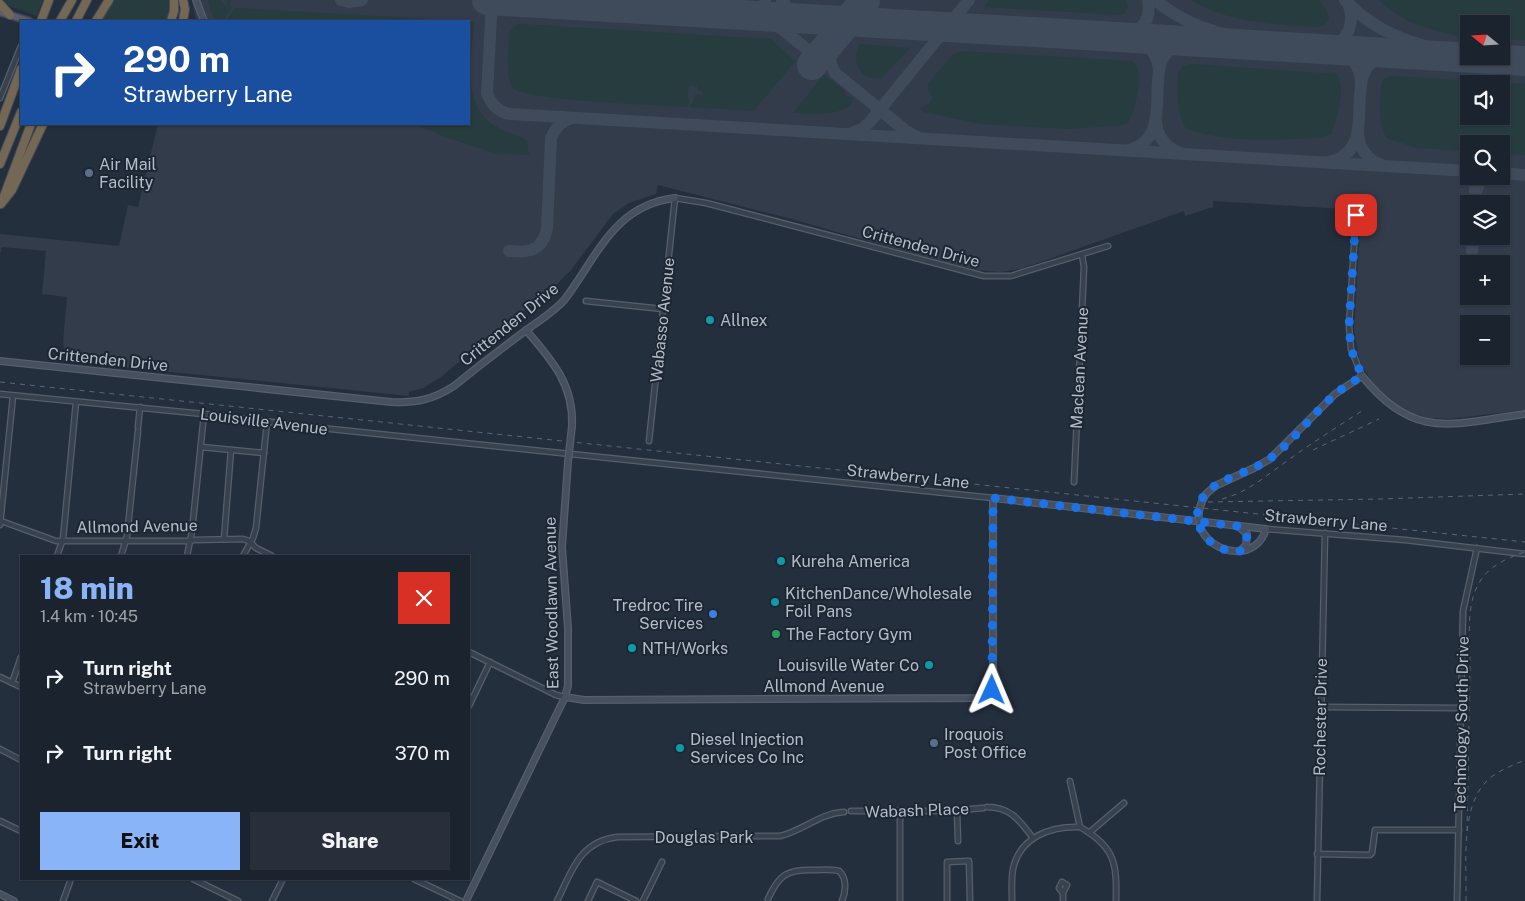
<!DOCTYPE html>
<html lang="en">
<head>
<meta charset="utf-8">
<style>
  body { margin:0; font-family:"Public Sans",sans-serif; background:#282f3a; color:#f1f3f6; height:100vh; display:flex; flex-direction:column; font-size:19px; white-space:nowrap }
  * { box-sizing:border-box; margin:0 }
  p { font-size:16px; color:#a0a4aa }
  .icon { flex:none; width:28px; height:28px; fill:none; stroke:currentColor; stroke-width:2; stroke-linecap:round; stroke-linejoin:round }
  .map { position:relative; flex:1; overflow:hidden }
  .details { position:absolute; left:20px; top:555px; width:450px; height:325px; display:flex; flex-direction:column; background:#1b232e; border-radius:0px; box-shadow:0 1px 4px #0004,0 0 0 1px #39404a }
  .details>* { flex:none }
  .hud { position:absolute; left:20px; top:20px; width:450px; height:105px; border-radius:0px; box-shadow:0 1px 4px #0004,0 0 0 1px #39404a; background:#1a4fa0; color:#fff; overflow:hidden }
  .needle { width:32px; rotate:288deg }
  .buttons { position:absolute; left:1460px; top:15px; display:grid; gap:10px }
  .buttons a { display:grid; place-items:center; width:50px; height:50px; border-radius:0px; background:#1b232e; box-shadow:0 1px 4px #0004,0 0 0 1px #39404a; font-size:25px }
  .pin { position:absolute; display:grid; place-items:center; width:42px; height:42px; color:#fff; margin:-21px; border-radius:10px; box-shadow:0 2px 8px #0006 }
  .me { position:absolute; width:55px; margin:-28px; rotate:1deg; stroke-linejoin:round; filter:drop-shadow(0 0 4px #0008) }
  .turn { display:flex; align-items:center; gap:18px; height:105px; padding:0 20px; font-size:22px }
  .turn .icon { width:65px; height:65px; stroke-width:2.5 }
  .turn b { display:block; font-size:35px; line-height:42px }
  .round { display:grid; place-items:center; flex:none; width:52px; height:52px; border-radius:0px; background:#282f3a }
  .headline { display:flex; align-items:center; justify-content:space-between; height:85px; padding:0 20px }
  h1 { font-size:30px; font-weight:800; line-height:38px; color:#8ab4f8 }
  .action { display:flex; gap:10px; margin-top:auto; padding:10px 20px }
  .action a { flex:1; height:58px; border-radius:0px; background:#8ab4f8; color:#111; font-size:20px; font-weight:800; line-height:58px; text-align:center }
  .action a+a { background:#282f3a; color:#f1f3f6 }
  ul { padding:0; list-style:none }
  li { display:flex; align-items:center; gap:15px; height:75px; padding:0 20px }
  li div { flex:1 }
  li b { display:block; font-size:19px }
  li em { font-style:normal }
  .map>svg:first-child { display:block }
  .airport { fill:#323c4b; fill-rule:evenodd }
  .green { fill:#263c3f; fill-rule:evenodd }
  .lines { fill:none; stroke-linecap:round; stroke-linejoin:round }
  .taxiway { stroke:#3f4a5a; stroke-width:12 }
  .runway { stroke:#3f4a5a; stroke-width:30 }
  .street-casing { stroke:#565f6c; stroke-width:7 }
  .secondary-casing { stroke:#565f6c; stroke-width:8 }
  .primary-casing { stroke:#414a57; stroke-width:9 }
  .highway-casing { stroke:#434c59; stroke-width:10 }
  .street { stroke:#38414e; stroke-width:4.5 }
  .secondary { stroke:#465061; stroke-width:5.5 }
  .primary { stroke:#56606e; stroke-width:6 }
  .highway { stroke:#746855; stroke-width:8 }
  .rail { stroke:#5a6575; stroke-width:1; stroke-dasharray:5 5; stroke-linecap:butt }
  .secondary-bridge-casing { stroke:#565f6c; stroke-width:8; stroke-linecap:butt }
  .secondary-bridge { stroke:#465061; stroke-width:5.5 }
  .route { stroke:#1a73e8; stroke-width:9; stroke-dasharray:0 16.2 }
  .service-dot { fill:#5c6f8a; stroke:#1d2633; stroke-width:2 }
  .culture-dot { fill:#0f9aa8; stroke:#1d2633; stroke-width:2 }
  .shop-dot { fill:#3f7fe0; stroke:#1d2633; stroke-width:2 }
  .leisure-dot { fill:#2e9e5b; stroke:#1d2633; stroke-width:2 }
  .labels { text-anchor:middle; stroke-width:4; stroke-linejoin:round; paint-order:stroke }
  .poi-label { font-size:16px; fill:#b4bcc9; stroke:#1d2633; text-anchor:start }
  .street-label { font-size:16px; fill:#b4bcc9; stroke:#1d2633 }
</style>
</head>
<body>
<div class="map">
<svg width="1525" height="901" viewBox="0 0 1525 901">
  <rect width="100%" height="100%" fill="#242f3e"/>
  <path class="airport" d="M192,0H1525V410L1449,419L1428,418L1409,412L1388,399L1372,383L1359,359L1354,330L1361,210L1213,201V207L1185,216L1184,211L1021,269L1000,272L977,270L921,256L788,218L658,185L656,194L629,203L613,214L571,270L547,294L489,337L441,377L423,388L409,392V396L82,363V361L71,360L65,352L63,342L67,297L42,294L46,251L2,247L1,252H0V234L119,246L128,205L138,207L158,124H469V21H196ZM1469,24H1501V56H1469ZM1469,84H1501V116H1469ZM1469,144H1501V176H1469ZM1469,204H1501V236H1469ZM1469,264H1501V296H1469ZM1469,324H1501V356H1469Z"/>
  <g class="green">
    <path d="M0,0H43L37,16L7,5Z"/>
    <path d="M113,0H170L171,8L167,21H100Z"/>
    <path d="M208,0H220L226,7L228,0H230V7H232L222,21H217L210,10Z"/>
    <path d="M989,0H1126L1128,8L1125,13L1119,15L985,7V4Z"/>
    <path d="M1191,0H1319L1327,11L1329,19L1326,24L1320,27C1275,24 1231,24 1191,0Z"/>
    <path d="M1379,0H1525V40L1501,39V24H1469V37C1435,32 1404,24 1379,0Z"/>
    <path d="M235,8L466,21H226Z"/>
    <path d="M469,21L474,22C472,56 460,104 495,126C504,132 516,135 527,140L529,155L495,153L442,136L434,131L408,124H469Z"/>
    <path d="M521,24L770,39L795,61L754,111L690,107L696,94L702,95L703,92L697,90V86L689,85L687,98L690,101L687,107C664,105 520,101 512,87C505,74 509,44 510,30L517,25Z"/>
    <path d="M859,44L910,48L882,78C858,80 852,64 859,44Z"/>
    <path d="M960,51L1132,61C1146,69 1135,113 1127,124L1124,125L1068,129L981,124L924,112L920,108L930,103L933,97L928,90V84L952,55Z"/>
    <path d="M1190,64L1336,74C1348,86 1336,120 1331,134L1325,137C1279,140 1232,144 1187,129C1178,122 1175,81 1180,70C1182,66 1185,65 1190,64Z"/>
    <path d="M824,74L844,90L846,92L845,96L853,98C852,118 807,113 793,113Z"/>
    <path d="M1391,76L1525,84V155L1501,153V144H1469V151L1418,148L1388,139C1378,129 1379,96 1382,82L1384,79ZM1469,84H1501V116H1469Z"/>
  </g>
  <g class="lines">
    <g class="taxiway">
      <path d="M341,0L349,2L362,0"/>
      <path d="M492,0L487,93C491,105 498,112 510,114L1469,171"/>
      <path d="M567,0L580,5L623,8"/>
      <path d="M765,0L766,10L773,22L818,58"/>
      <path d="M782,0C793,21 815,18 836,20"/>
      <path d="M1155,0C1196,34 1241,39 1292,45C1322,48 1353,50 1384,52"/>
      <path d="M1345,0C1378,36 1422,48 1469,54"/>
      <path d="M860,7C844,28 819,45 835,73L906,131L919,138"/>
      <path d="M1076,34C1103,36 1155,45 1148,0"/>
      <path d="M1121,39C1142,40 1156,46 1159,69"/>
      <path d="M1327,48C1348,43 1356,23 1348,3"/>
      <path d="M1336,52C1351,55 1360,66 1361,82"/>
      <path d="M1461,57L1525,60"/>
      <path d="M1156,121C1157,137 1166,147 1180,153"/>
      <path d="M1358,133C1359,148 1367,160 1382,165"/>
      <path d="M850,134L862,129L869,123L969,0"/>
      <path d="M1129,150C1183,135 1133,57 1182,43C1195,40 1218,45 1231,45"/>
      <path d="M1329,162C1386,149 1335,69 1384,56C1397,52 1419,56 1434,57"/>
      <path d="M1501,173L1525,175"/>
      <path d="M1469,176L1475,186V204"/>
      <path d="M1476,192L1480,181L1485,176"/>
      <path d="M509,251C530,253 543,250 547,228L551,138C556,127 561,121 572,118"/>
      <path d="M1472,252L1473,236"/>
    </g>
    <g class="runway">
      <path d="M487,0L1525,61"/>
      <path d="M812,65L865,0"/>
    </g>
    <defs>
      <g id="street">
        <path d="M0,98L21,46"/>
        <path d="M1356,215L1349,326L1351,349L1362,376"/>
        <path d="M586,301L663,309"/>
        <path d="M0,394L234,417L302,426L993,498"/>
        <path d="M138,427L140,407"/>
        <path d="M649,441L675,198L706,203L984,276H1011L1108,246"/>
        <path d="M201,447L264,453"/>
        <path d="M1074,482L1084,267L1082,255"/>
        <path d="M1,521L56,541H187L194,540L243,539L249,541L256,548L272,556"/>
        <path d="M0,525L13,396"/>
        <path d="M1266,529L1405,540L1525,554"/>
        <path d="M224,539L231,450"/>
        <path d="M57,556L63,539L76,402"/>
        <path d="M121,556L127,536L138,431"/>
        <path d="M187,556L192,531L204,414"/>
        <path d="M243,556L253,538L256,528L267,422"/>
        <path d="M469,652L556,695L565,697"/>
        <path d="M0,677L21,687"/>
        <path d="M12,683L21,657"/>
        <path d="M469,706L490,662"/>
        <path d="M1320,707L1461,708"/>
        <path d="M0,749L21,760"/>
        <path d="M1070,781L1080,827C1115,847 1117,863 1116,901"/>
        <path d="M987,807C1011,807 1020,821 1033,838"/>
        <path d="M851,811H950L983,808"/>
        <path d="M957,811L958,841"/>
        <path d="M900,812V901"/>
        <path d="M0,821L21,831"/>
        <path d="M1090,832L1124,803"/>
        <path d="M1317,854L1370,855L1372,853L1375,830H1459"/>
        <path d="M193,879L238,901"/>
        <path d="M414,879L460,901"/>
        <path d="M1063,893L1067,885L1062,882L1059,888L1063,893V901"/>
        <path d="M768,899C779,874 788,869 815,870C823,870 831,869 839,871C847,878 846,891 842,901"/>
        <path d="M63,901L71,879"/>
        <path d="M272,901L283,879"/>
        <path d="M557,901C572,871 579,842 617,837L780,836C803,831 820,813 844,812"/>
        <path d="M588,901L597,882L636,901"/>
        <path d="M643,901L662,862"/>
        <path d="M947,901V862L969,861L970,901"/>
        <path d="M1012,901C1012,891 1011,880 1013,869C1020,837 1050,826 1080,827"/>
        <path d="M1317,901L1325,533"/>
        <path d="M1457,901L1463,611L1477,548"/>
      </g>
      <g id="secondary">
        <path d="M196,0L204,21"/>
        <path d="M526,330C552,360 574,385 572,426"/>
        <path d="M0,361L391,402C415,403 433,400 454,386C480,365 506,345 532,326C542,319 558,308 565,299C597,257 614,205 675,198"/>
        <path d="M1206,494L1215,486L1254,468L1270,459L1335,394L1362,376C1414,441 1452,424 1525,414"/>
        <path d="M1239,527L1247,534L1246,545L1241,550"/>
        <path d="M565,697L584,700L984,698L992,692L993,686V498L1266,529C1257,561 1214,556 1201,529"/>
        <path d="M0,894L14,901"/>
        <path d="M466,901L565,697L568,686V628L562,547L568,462"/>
      </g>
      <path id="primary" d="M0,12L29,21"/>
      <g id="highway">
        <path d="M0,4L10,15"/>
        <path d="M41,21L49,0"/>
        <path d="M60,21L72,0"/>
        <path d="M76,21L87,0"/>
        <path d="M96,21L109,0"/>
        <path d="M171,21L174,11V0"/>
        <path d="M183,21L185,9L183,0"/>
        <path d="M0,126L21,69"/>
        <path d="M0,164L21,112"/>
        <path d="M3,199L31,124"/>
        <path d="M1,204L12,190L43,124"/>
      </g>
    </defs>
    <use href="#street" class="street-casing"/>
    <use href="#secondary" class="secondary-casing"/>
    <use href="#primary" class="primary-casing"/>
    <use href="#highway" class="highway-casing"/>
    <use href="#street" class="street"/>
    <use href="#secondary" class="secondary"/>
    <use href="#primary" class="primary"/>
    <use href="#highway" class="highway"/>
    <g class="rail">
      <path d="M0,382L1525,542"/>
      <path d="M1313,450L1379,419"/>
      <path d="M1222,499C1249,492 1268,474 1291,458C1315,441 1340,425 1365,409"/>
      <path d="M1208,502L1380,499L1525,494"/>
      <path d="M1467,831C1468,776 1469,721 1470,666C1470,643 1466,608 1477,587C1485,568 1506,558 1525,552"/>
      <path d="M1466,901C1467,864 1459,804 1490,778C1500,770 1513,765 1525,760"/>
    </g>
    <defs>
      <g id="secondary-bridge">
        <path d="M568,462L572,426"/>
        <path d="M1201,529C1196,516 1199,505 1206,494"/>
      </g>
    </defs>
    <use href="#secondary-bridge" class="secondary-bridge-casing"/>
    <use href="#secondary-bridge" class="secondary-bridge"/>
  </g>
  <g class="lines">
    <path class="route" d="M992,690L993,498L1237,526L1247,534L1246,545L1240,551C1208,554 1183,518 1207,492C1221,478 1251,472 1268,460C1293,442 1311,416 1334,395C1342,388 1353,382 1362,376L1351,349L1349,326L1356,215"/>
  </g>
  <g class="service-dot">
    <circle cx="89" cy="173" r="5"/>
    <circle cx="934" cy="743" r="5"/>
  </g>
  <g class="culture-dot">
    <circle cx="710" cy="320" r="5"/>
    <circle cx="781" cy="561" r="5"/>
    <circle cx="775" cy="602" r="5"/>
    <circle cx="632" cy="648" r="5"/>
    <circle cx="929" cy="665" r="5"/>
    <circle cx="680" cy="748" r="5"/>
  </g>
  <circle class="shop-dot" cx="713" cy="614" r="5"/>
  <circle class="leisure-dot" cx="776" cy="634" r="5"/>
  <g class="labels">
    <g class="poi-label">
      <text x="99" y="170">Air Mail<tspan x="99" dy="18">Facility</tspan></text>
      <text x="720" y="326">Allnex</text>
      <text x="791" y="567">Kureha America</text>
      <text x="785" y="599">KitchenDance/Wholesale<tspan x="785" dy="18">Foil Pans</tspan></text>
      <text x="703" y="611" text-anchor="end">Tredroc Tire<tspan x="703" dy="18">Services</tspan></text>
      <text x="786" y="640">The Factory Gym</text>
      <text x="642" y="654">NTH/Works</text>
      <text x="919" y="671" text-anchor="end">Louisville Water Co</text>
      <text x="944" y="740">Iroquois<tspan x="944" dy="18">Post Office</tspan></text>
      <text x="690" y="745">Diesel Injection<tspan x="690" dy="18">Services Co Inc</tspan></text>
    </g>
    <g class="street-label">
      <text transform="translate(921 246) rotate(15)" y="6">Crittenden Drive</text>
      <text transform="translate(662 320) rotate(-84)" y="6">Wabasso Avenue</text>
      <text transform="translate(509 324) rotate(-39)" y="6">Crittenden Drive</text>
      <text transform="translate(108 359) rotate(6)" y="6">Crittenden Drive</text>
      <text transform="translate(1079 368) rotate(-87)" y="6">Maclean Avenue</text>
      <text transform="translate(264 421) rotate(7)" y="6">Louisville Avenue</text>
      <text transform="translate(908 476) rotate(6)" y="6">Strawberry Lane</text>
      <text transform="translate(1326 520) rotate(5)" y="6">Strawberry Lane</text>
      <text transform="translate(137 526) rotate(-1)" y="6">Allmond Avenue</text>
      <text transform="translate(551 603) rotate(-91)" y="6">East Woodlawn Avenue</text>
      <text x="824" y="692">Allmond Avenue</text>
      <text transform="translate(1320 717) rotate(-89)" y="6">Rochester Drive</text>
      <text transform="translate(1461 724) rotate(-89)" y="6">Technology South Drive</text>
      <text transform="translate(917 810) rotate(-2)" y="6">Wabash Place</text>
      <text x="704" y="843">Douglas Park</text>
    </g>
  </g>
</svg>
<div class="buttons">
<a><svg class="needle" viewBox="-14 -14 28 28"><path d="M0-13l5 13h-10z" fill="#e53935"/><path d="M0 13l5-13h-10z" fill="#a0a4aa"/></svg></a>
<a><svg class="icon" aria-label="sound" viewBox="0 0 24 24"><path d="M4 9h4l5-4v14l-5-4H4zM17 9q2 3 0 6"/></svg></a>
<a><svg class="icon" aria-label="search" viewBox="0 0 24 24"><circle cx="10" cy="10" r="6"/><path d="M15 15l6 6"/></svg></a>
<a><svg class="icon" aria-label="layers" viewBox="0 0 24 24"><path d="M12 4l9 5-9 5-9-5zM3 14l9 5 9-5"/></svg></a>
<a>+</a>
<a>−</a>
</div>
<div class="pin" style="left:1356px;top:215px;background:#d93025"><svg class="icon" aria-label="arrive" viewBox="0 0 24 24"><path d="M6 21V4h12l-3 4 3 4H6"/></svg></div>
<svg class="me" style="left:992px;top:690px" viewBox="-20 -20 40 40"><path d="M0-17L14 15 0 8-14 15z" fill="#1a73e8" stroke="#fff" stroke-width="4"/></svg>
<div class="hud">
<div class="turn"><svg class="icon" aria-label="right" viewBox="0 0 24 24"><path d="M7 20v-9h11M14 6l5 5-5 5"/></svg><div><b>290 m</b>Strawberry Lane</div></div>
</div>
<section class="details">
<div class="headline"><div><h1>18 min</h1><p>1.4 km · 10:45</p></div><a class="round" style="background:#d93025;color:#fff"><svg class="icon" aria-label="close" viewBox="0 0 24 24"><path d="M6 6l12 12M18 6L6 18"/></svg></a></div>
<ul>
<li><svg class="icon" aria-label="right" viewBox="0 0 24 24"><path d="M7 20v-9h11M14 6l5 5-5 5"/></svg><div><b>Turn right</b><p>Strawberry Lane</p></div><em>290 m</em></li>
<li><svg class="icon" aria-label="right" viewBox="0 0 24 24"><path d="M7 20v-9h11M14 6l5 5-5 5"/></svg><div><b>Turn right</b></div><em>370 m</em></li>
</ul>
<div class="action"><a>Exit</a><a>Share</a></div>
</section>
</div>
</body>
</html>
